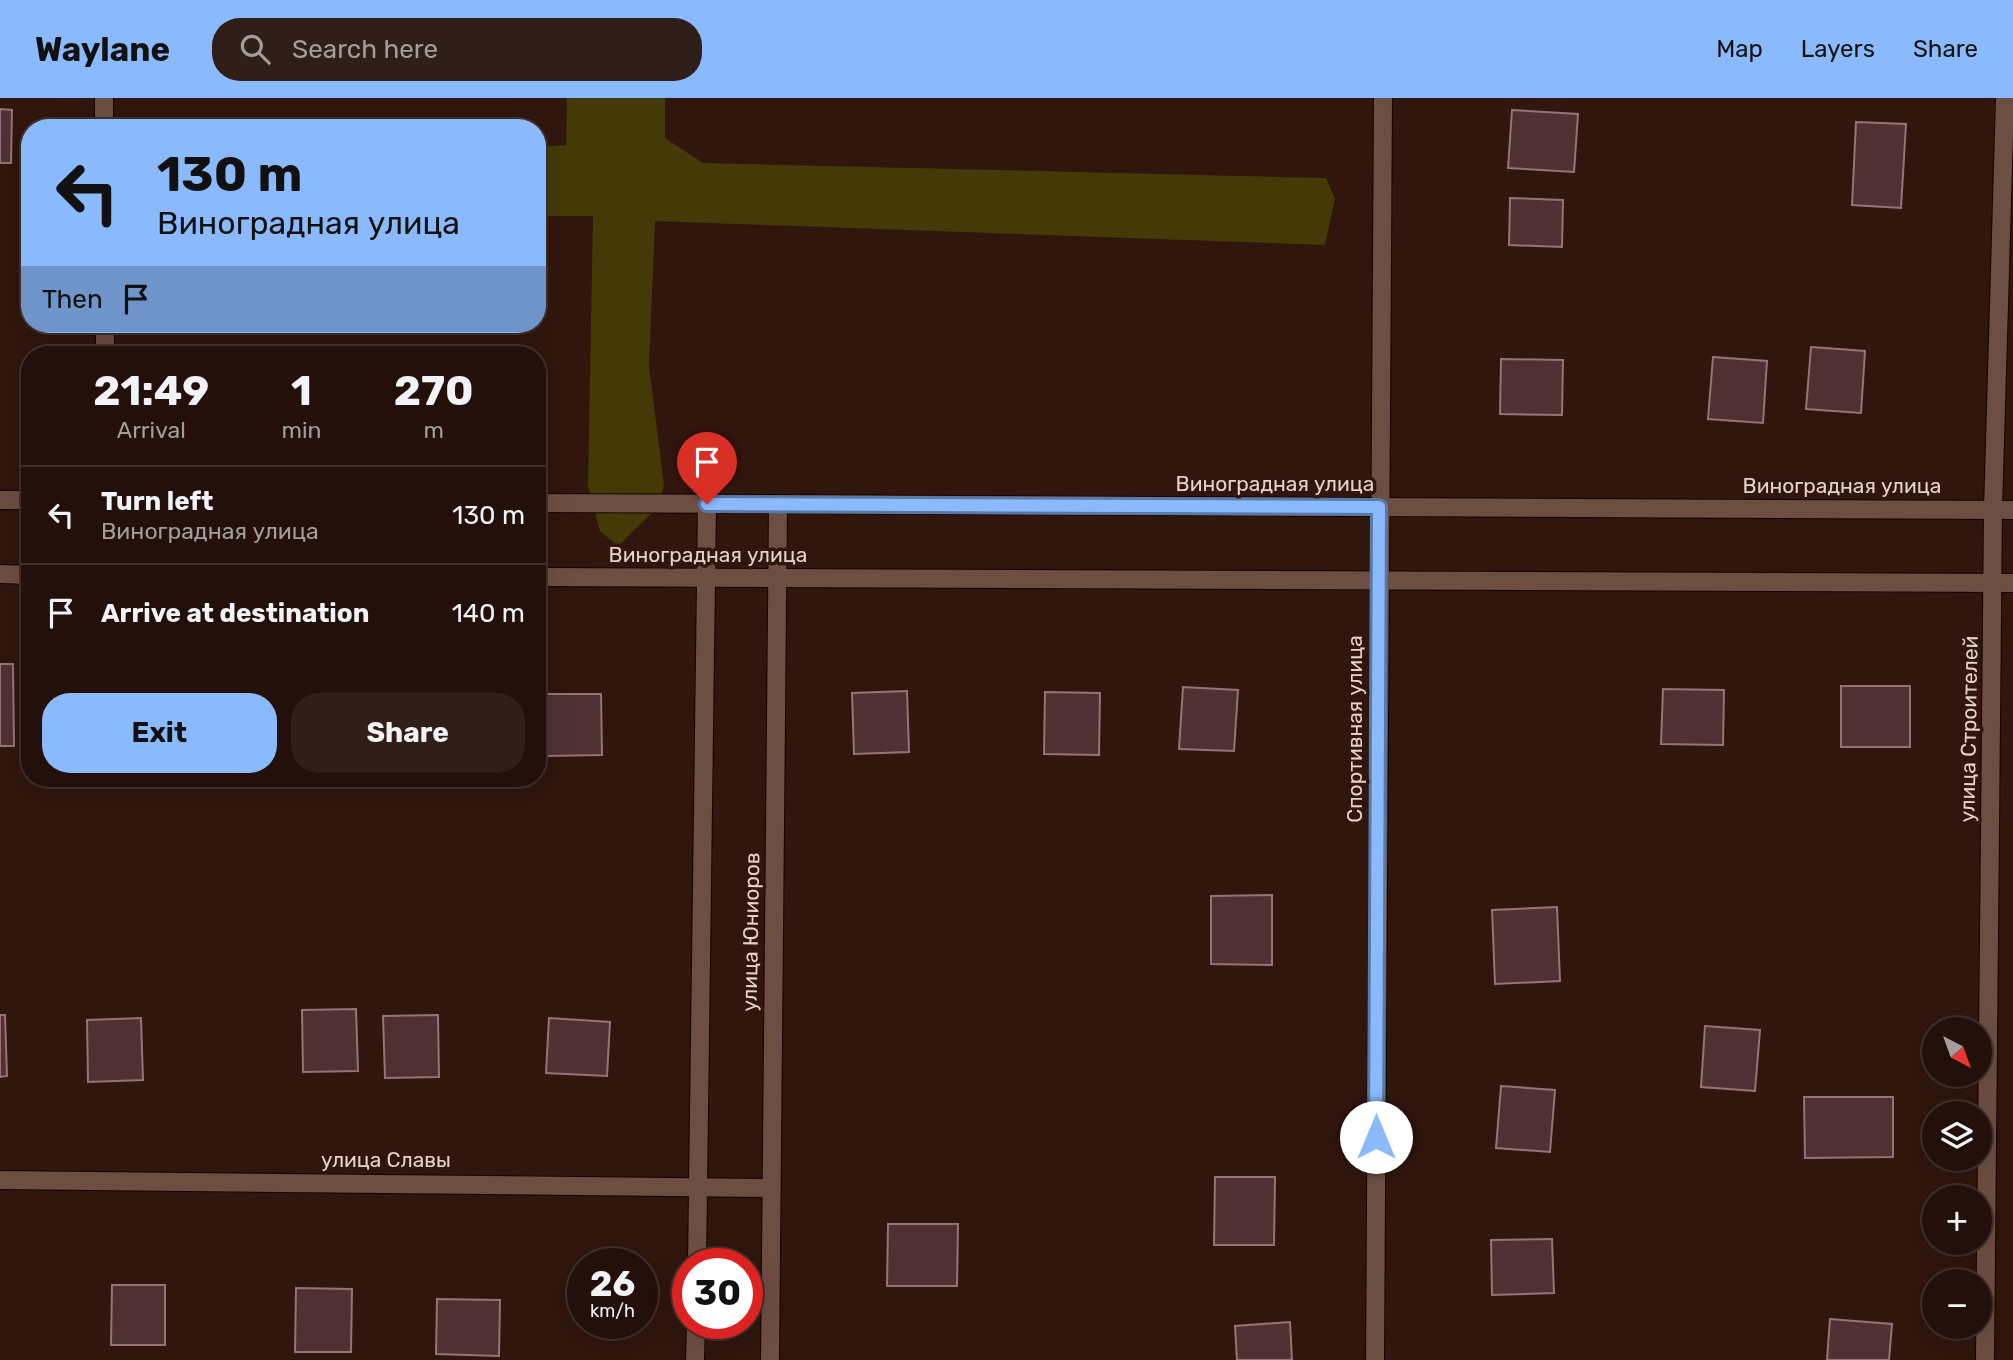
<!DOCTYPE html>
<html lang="en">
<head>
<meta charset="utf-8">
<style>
  body { margin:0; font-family:Rubik,sans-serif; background:#301e18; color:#f1f3f6; height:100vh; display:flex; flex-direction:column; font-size:26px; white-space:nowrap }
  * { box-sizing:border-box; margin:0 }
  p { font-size:23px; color:#a39d9c }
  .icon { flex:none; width:38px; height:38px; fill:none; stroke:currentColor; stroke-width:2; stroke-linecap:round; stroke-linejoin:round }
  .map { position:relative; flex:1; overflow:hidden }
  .panel { position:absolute; left:21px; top:248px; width:525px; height:441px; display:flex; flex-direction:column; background:#24100a; border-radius:28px; box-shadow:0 7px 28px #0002,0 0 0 2px #41302b }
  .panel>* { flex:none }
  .top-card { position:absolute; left:21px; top:21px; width:525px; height:214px; border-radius:28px; box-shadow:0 7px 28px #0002,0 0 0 2px #41302b; background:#8abafc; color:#111; overflow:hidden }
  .needle { width:46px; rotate:139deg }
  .fabs { position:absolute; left:1922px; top:919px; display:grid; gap:14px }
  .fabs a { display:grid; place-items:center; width:70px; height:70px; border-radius:50%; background:#24100a; box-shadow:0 7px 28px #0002,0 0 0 2px #41302b; font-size:35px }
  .speed { position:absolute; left:567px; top:1150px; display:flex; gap:14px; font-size:35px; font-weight:700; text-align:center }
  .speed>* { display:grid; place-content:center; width:91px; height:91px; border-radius:50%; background:#24100a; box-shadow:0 7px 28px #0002,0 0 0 2px #41302b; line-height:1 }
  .speed small { font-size:18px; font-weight:400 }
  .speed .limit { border:10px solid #d22; background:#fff; color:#111 }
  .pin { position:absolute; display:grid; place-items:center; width:60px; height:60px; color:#fff; margin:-72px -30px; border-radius:50% 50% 50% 0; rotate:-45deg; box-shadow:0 0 7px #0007 }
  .pin .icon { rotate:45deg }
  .me { position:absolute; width:77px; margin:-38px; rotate:0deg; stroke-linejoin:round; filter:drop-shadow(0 0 5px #0008) }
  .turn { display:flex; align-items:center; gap:24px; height:147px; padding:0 21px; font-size:32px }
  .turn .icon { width:91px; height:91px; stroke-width:2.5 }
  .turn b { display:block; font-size:49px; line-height:60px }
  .then { display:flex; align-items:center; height:66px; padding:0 21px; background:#0003; gap:14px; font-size:26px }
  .eta { display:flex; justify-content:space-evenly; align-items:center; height:119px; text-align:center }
  .eta b { font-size:42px; font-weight:700; line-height:49px }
  .cta { display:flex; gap:14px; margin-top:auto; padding:14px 21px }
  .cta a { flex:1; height:80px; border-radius:28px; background:#8abafc; color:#111; font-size:28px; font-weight:700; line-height:80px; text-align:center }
  .cta a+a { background:#301e18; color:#f1f3f6 }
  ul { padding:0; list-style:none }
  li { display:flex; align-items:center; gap:21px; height:98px; padding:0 21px; border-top:2px solid #41302b }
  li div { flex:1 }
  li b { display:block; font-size:26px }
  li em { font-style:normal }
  header { display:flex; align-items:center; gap:42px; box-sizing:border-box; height:98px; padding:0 35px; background:#8abafc; color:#111 }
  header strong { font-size:33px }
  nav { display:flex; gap:38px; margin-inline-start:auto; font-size:24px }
  .search { width:490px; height:63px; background:#301e18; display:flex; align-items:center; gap:18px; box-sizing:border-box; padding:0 24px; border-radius:28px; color:#a39d9c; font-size:26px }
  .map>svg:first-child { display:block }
  .green { fill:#443a08 }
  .building { fill:#4f3134; stroke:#977377; stroke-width:2 }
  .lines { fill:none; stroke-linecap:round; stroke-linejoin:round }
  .street-casing { stroke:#170200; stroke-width:20 }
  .street { stroke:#6d4e43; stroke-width:18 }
  .route-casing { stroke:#5a79a4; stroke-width:18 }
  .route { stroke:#8abafc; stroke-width:12 }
  .labels { text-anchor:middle; stroke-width:7; stroke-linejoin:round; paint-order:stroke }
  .street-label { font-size:21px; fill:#e5d2cb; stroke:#30160d }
</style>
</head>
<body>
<header>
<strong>Waylane</strong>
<div class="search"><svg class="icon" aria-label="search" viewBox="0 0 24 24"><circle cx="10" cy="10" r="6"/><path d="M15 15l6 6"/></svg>Search here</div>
<nav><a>Map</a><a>Layers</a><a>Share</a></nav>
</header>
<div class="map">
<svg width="2013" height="1262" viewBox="0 0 2013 1262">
  <rect width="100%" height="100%" fill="#30160d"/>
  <path class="green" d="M567,0H665V40L703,65L1326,80L1335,101L1325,147L655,123L649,269L664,388L655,412L618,448L600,433L588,388L593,118H537V49L566,47Z"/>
  <g class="building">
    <path d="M0,11L12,12L11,65H0Z"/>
    <path d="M1512,12L1578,16L1574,74L1508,70Z"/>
    <path d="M1856,24L1906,26L1901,110L1852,107Z"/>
    <path d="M1510,100L1563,102L1562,149L1509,147Z"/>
    <path d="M1811,249L1865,253L1861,315L1806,311Z"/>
    <path d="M1713,259L1767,263L1763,325L1708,321Z"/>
    <path d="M1501,261L1563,262L1562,317L1500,316Z"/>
    <path d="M0,566H13L14,648H0Z"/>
    <rect x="1841" y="588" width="69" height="61"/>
    <path d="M1183,589L1238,592L1234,653L1179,651Z"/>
    <path d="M1663,591L1724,592L1723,647L1661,646Z"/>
    <path d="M907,593L909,654L854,656L852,595Z"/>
    <path d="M1045,594L1100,595L1099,657L1044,656Z"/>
    <path d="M547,596H601L602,657L547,658Z"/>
    <path d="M1272,797V867L1211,866V798Z"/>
    <path d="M1557,809L1560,883L1495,886L1492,812Z"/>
    <path d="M356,911L358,973L303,974L302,912Z"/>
    <path d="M0,917H5L7,978L0,979Z"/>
    <path d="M438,917L439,979L385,980L383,918Z"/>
    <path d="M141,920L143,982L88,984L87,922Z"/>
    <path d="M549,920L610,924L607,978L546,975Z"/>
    <path d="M1705,928L1760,932L1755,993L1701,989Z"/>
    <path d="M1501,988L1555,992L1550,1054L1496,1050Z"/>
    <path d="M1804,999H1893V1059L1805,1060Z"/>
    <path d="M1215,1079H1275L1274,1147H1214Z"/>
    <path d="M888,1126H958L957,1188H887Z"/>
    <path d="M1552,1141L1554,1195L1492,1197L1491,1142Z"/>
    <path d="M112,1187H165V1247H111Z"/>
    <path d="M296,1190L352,1191L351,1254H295Z"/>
    <path d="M437,1201L500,1202L499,1258L436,1256Z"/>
    <path d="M1830,1221L1892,1226L1889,1262H1827Z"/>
    <path d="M1290,1224L1292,1262H1237L1235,1228Z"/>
  </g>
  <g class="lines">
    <defs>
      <g id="street">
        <path d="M104,0V30"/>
        <path d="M105,226V257"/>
        <path d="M0,402H30"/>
        <path d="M537,405L2013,412"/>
        <path d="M0,476L30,477"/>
        <path d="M537,479L2013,485"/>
        <path d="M0,1082L771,1090"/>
        <path d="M697,1166L707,406"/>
        <path d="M695,1262L696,1225"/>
        <path d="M770,1262L778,406"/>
        <path d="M1375,1262L1383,0"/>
        <path d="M1985,1262L1993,412L2005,0"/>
      </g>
    </defs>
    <use href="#street" class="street-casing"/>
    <use href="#street" class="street"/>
  </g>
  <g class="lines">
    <defs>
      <path id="route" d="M707,406L1379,409L1376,1039"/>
    </defs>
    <use href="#route" class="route-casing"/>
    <use href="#route" class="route"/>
  </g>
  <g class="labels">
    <g class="street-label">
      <text x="1275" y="393">Виноградная улица</text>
      <text x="1842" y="395">Виноградная улица</text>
      <text x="708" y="464">Виноградная улица</text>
      <text transform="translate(1355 631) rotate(-90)" y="7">Спортивная улица</text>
      <text transform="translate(1969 631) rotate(-89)" y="7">улица Строителей</text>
      <text transform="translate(751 834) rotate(-89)" y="7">улица Юниоров</text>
      <text x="386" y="1069">улица Славы</text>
    </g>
  </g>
</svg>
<div class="fabs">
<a><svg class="needle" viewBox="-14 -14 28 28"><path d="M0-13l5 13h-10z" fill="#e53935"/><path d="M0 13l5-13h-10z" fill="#a39d9c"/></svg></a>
<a><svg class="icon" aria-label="layers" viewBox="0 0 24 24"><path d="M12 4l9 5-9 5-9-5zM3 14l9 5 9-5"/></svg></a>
<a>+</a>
<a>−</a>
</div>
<div class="speed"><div>26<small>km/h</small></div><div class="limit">30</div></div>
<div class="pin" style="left:707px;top:406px;background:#d93025"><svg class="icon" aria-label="arrive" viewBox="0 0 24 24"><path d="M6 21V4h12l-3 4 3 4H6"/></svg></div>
<svg class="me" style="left:1376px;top:1039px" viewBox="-20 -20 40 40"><circle r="19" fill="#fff"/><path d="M0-13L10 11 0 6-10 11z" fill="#8abafc"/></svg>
<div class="top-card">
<div class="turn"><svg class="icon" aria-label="left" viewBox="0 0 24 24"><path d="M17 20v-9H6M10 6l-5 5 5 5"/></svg><div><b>130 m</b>Виноградная улица</div></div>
<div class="then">Then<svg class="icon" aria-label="arrive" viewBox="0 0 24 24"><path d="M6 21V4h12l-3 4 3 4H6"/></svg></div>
</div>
<section class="panel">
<div class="eta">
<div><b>21:49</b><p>Arrival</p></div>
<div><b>1</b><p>min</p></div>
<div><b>270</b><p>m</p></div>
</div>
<ul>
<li><svg class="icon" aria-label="left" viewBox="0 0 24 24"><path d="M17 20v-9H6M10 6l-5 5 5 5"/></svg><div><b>Turn left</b><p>Виноградная улица</p></div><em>130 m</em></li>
<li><svg class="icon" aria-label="arrive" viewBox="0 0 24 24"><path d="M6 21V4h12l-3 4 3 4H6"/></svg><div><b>Arrive at destination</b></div><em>140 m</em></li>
</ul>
<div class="cta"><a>Exit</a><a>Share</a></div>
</section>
</div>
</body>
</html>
